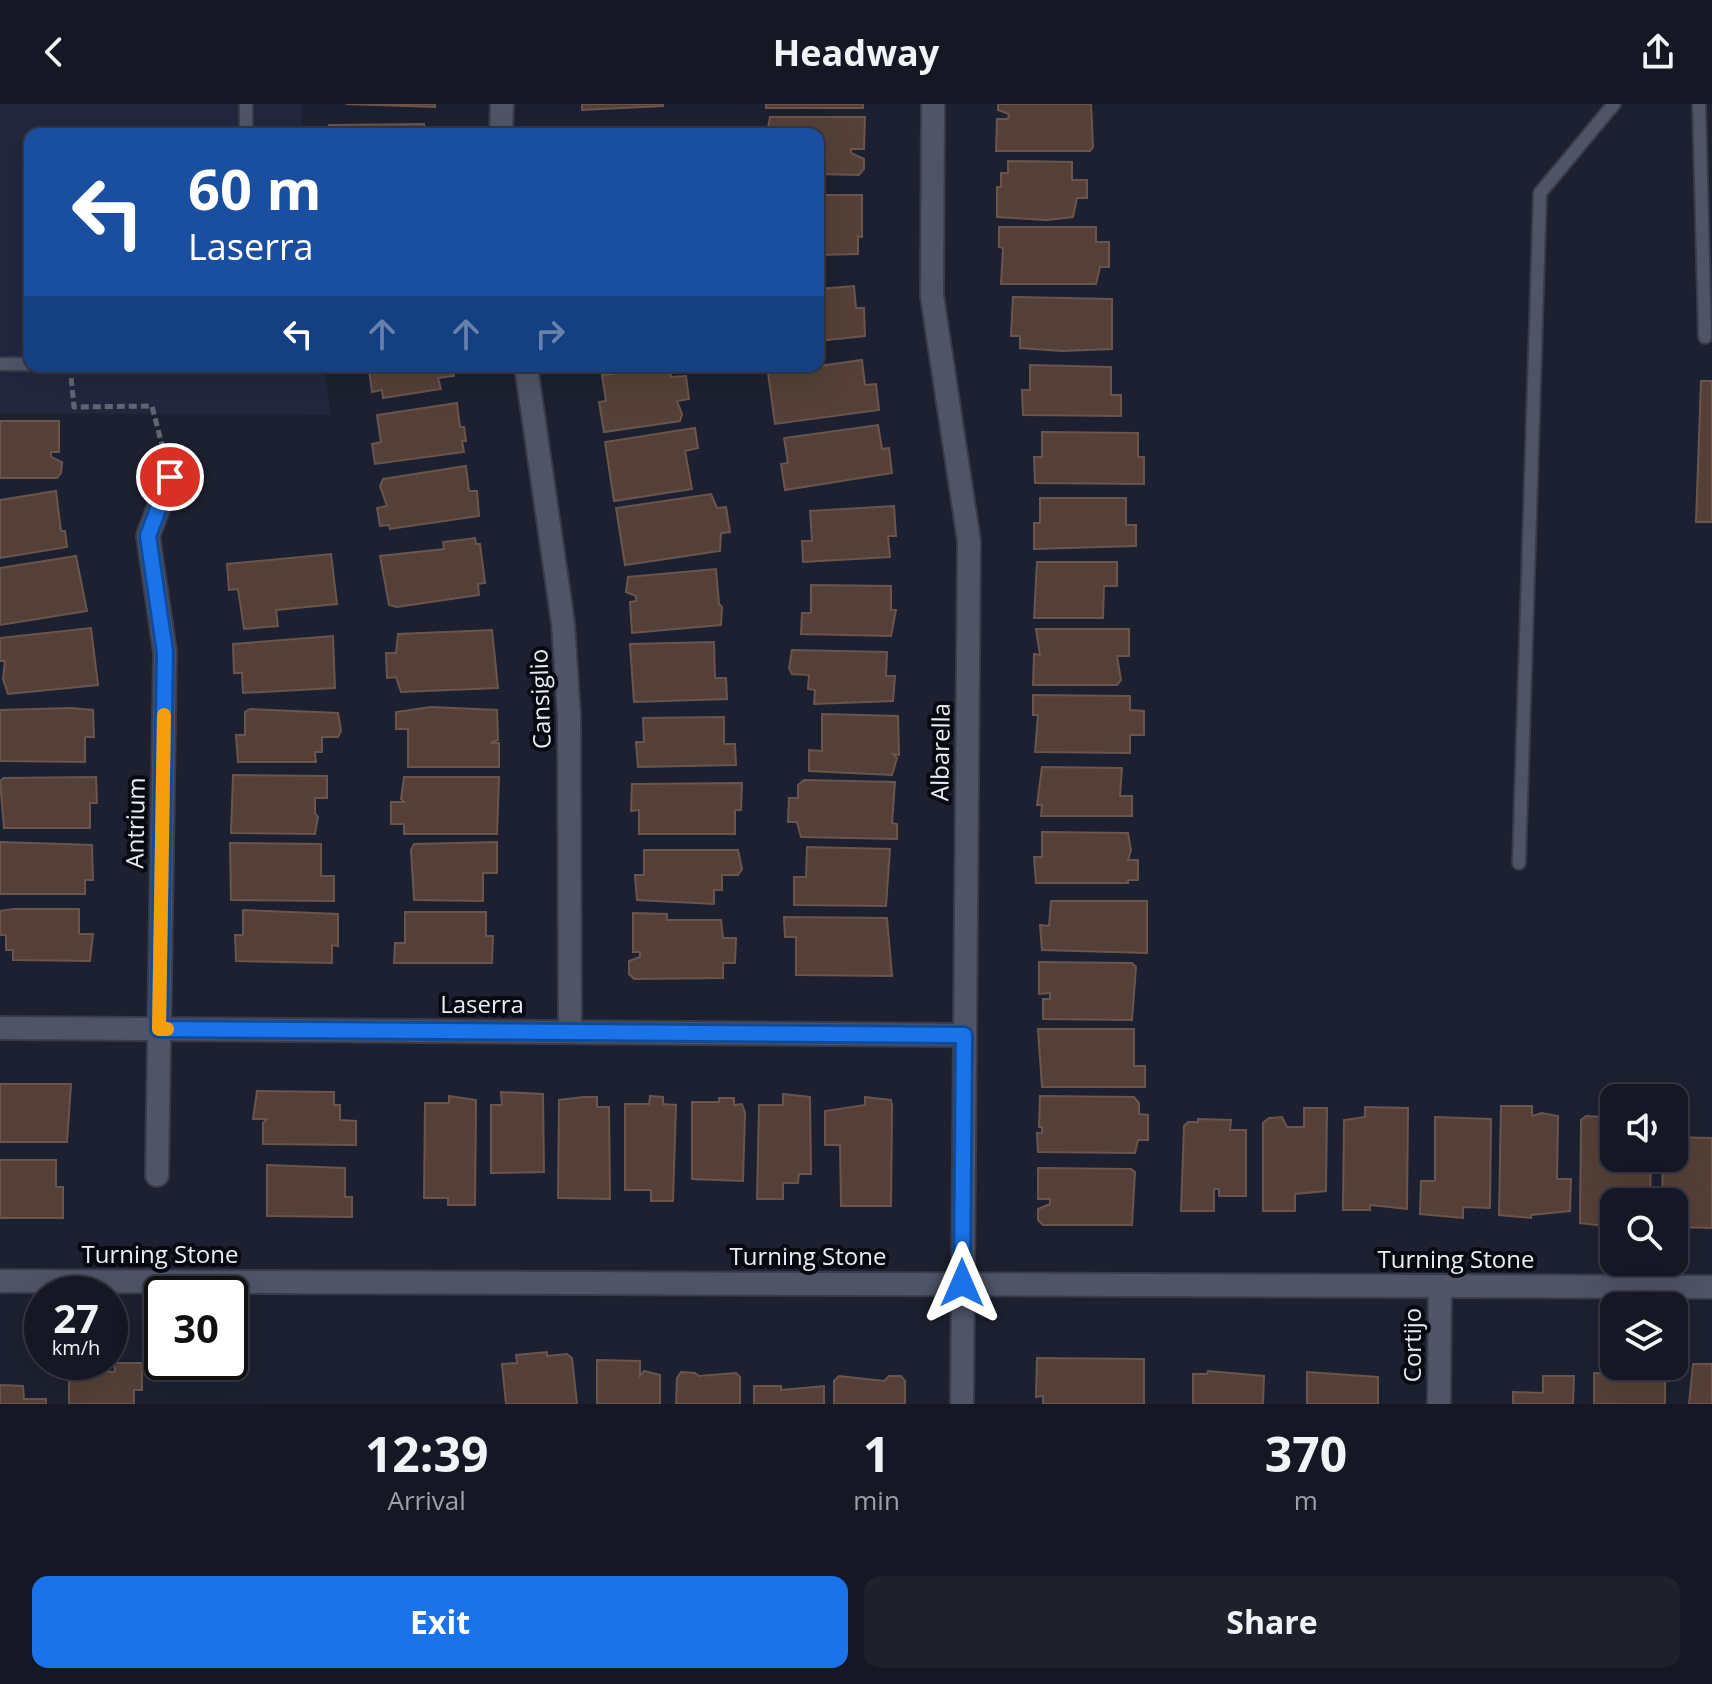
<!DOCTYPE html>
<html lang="en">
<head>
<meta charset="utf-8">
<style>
  body { margin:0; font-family:"Open Sans",sans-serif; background:#1e212c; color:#f1f3f6; height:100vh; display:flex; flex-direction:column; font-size:30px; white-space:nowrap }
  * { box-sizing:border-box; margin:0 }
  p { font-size:26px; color:#9da0a6 }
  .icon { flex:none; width:44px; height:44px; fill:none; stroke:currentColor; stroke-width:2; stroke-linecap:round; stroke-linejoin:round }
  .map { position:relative; height:1300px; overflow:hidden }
  .details { display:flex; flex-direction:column; background:#151824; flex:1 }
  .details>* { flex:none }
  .top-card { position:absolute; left:24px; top:24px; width:800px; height:244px; border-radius:16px; box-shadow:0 8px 32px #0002,0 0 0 2px #343741; background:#1a4fa0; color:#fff; overflow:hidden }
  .controls { position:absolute; left:1600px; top:980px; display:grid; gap:16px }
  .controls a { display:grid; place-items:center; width:88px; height:88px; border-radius:16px; background:#151824; box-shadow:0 8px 32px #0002,0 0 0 2px #343741; font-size:40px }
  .speed { position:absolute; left:24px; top:1172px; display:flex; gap:16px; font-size:40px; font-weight:700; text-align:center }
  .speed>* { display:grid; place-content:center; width:104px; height:104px; border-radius:50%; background:#151824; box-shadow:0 8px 32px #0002,0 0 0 2px #343741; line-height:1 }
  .speed small { font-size:20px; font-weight:400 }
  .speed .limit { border:4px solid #111; border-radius:12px; background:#fff; color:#111 }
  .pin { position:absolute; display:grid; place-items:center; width:68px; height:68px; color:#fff; margin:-34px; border:4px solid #fff; border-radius:50%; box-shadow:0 2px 8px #0007 }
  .me { position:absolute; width:88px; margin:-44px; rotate:0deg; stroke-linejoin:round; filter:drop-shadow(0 0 6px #0008) }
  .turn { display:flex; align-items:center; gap:28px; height:168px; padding:0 32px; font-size:36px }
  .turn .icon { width:104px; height:104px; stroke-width:2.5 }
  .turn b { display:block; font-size:56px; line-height:68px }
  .lanes { display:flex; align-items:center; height:76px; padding:0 32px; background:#0003; justify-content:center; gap:40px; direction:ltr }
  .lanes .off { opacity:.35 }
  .eta { display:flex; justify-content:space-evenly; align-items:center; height:136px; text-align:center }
  .eta b { font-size:48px; font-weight:700; line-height:56px }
  .action { display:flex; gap:16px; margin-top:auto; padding:16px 32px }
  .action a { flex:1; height:92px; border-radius:16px; background:#1a73e8; color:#fff; font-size:32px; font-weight:700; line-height:92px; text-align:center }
  .action a+a { background:#1e212c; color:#f1f3f6 }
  header { display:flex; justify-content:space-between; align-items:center; height:104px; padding:0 32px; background:#151824; font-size:36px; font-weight:700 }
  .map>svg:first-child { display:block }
  .built { fill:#22273e }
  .building { fill:#544038; stroke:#6a554c; stroke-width:2 }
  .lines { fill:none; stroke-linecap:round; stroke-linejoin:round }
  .service-casing { stroke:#393b49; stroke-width:16 }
  .minor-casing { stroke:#393b49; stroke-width:26 }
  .path { stroke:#626674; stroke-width:5; stroke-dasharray:8 4; stroke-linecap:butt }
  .service { stroke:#4f5467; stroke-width:12 }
  .minor { stroke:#4f5467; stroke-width:22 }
  .route-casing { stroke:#114b97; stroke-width:20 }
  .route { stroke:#1a73e8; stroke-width:14 }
  .slow { stroke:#f59e0b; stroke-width:14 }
  .labels { text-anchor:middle; stroke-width:8; stroke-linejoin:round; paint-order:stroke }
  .street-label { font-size:24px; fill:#e9edf8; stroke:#080a11 }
</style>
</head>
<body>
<header><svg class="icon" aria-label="back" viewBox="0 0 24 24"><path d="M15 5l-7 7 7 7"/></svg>Headway<svg class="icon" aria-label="share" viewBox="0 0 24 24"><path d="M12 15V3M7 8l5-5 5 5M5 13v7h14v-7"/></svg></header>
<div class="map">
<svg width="1712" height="1300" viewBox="0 0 1712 1300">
  <rect width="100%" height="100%" fill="#1c2030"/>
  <path class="built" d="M0,0H302V30H30V262H324L331,311L0,309Z"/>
  <g class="building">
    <path d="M346,0H435V3Z"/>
    <path d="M582,0H663V2L582,6Z"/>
    <rect x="766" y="0" width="97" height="4"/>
    <path d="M998,0H1091L1093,43L1090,47H996L997,15H1008L1009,10L998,6Z"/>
    <path d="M770,13H865L864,45H851V49L864,55V65L859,71L818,70V30H767Z"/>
    <path d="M424,20V30H329V21Z"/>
    <path d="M609,25L610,30H577V27Z"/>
    <path d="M1008,57L1072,58V76H1087V94H1077L1073,113L1047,116L997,113V83H1001V69H1008Z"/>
    <path d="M818,91H862V133L858,132V150L818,151Z"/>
    <path d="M999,123H1096V138H1109V163H1100L1096,180H1001L1003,144L999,143Z"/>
    <path d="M854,182L856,204H864L865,232L818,237V185Z"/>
    <path d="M1013,193L1112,195V245L1062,247L1020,244V232H1011Z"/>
    <path d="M862,256L865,281L876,280L879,306L775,320L768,269Z"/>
    <path d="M1030,261L1111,263V291H1121V312L1023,311L1022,286H1030Z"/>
    <path d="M378,262H453L454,272L438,274L441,285L383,294L382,286L372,288L369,266Z"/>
    <path d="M669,263L671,273L686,272L689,295L677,297L682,310L680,317L604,328L599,298L606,297L602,271Z"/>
    <path d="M1701,277H1712V418H1696Z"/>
    <path d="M457,299L460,323H464L466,337H462L464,348L375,360L372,340L381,338L377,311Z"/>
    <path d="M0,317H59V348H51V353L62,358L61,369L57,374H0Z"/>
    <path d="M878,321L882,345L889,344L892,369L785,386L781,360L788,359L784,334Z"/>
    <path d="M695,324L698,344L685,347L692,385L614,397L605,338Z"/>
    <path d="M1042,328L1138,329V353H1144V380L1035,379L1034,353H1042Z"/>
    <path d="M466,362L469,387H477L479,412L390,425L389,421L380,422L377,404L387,402L380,382L383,375Z"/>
    <path d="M56,387L61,427H65L67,443L0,454V396Z"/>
    <path d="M711,390L717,404L726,403L730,428L721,429L720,447L625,461L616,404Z"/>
    <path d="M1040,394H1126V421H1136V442L1034,445V419H1040Z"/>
    <path d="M894,402L896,432H888L890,453L803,458L802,437H812L810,407Z"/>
    <path d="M475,434L476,440H480L485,479L478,480L479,491L397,503L389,501L380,452L444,445L443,438Z"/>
    <path d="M331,450L337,500L276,506L278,522L244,525L238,485L229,486L227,460Z"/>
    <path d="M76,452L87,507L0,521V464Z"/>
    <path d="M1037,458H1117V482H1104L1103,514H1034Z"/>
    <path d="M716,465L719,500L722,503L721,521L632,529L630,498L636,497V492L626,488L628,473Z"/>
    <path d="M811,481L891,482V506H896L891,532L801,530L802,509H811Z"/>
    <path d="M91,524L98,581L8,590L3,575L5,557H0V534Z"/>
    <path d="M1036,525H1129V552H1117L1121,576L1117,581H1033L1034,550L1040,551Z"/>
    <path d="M492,526L498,584L401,588L396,573L387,574L386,549H396L398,530Z"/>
    <path d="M333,532L335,584L243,589L242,569H234L233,540Z"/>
    <path d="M714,538L715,574H726L727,595L634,598L630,540Z"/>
    <path d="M792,546L887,548L886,572H895L893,597L814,600L815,586L808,585L809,571L792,570L789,564Z"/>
    <path d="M1033,591L1130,592V606L1144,607V631H1130V649L1035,648L1038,611H1033Z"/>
    <path d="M431,603L497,606L498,636L490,639H499V663H408V625H396V608Z"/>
    <path d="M71,604L93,606L94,633H85V658L0,657V606Z"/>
    <path d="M250,605L338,609L341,627L338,633H322V648H315L316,658H238L236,631H245V608Z"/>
    <path d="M822,610L898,612L899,651L893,650L897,654L892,671L809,667V646L822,647Z"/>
    <path d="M724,613V640H735L736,661L638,663L636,638H644L643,614Z"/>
    <path d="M1042,663L1122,664L1120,692H1132V712H1041L1042,701H1037Z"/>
    <path d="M233,671L327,672V694H315V709L318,713L315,730L231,729Z"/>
    <path d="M96,673L97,699H90V724H4L0,677L4,674Z"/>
    <path d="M404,673H499L497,730H404V720H391V698H404L401,695Z"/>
    <path d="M804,676L895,678L892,719L897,720V735L801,733L797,718H788L789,694H798V681Z"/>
    <path d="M742,679L741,706H735V730H639V706L631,707L632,680Z"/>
    <path d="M1042,728L1128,729L1131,746L1128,756H1138V776H1128V779H1036L1034,753H1042Z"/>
    <path d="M0,738L92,741L93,776H85V790H0Z"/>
    <path d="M497,738V769H483V797L414,796L411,746L414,740Z"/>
    <path d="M230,739L321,740V772H334V797L231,796Z"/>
    <path d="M807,743L890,745L886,802L794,801V773H806Z"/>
    <path d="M644,746H738L742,765L738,771H722V786H714V800L637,796L635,771H644Z"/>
    <path d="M1051,797H1147V849L1042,846L1040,821L1049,822Z"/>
    <path d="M13,805H79V830H93L90,857L13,856V846H6V831H0V807Z"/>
    <path d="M243,806L338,810V842L332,841V859L236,857L235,831H243Z"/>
    <path d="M405,808H486V832H493L492,859H394L395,839H405Z"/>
    <path d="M633,809L667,810V816H721L723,834H736L735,859H723V874L634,875L629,870V857L640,853V848H633Z"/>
    <path d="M784,813L887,814L892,872L796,871V833H785Z"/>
    <path d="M1039,858L1132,859L1136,863L1132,916L1043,915V895H1050V889L1039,890Z"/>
    <path d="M1038,925H1134V962H1145V983H1042Z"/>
    <path d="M0,980H71L67,1038H0Z"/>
    <path d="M257,987L334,988V1001H340V1016L356,1017V1041L263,1040V1019L267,1015H253Z"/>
    <path d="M501,988L543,990L544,1068L491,1069V1001H502Z"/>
    <path d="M783,990L810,993L811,1070H799L798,1079H783V1095H757L759,1001H783Z"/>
    <path d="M449,992L476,996L475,1101H448V1094H424L425,999H449Z"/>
    <path d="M650,992L663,993V1000L676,1001L673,1097H651V1086H625V1000H649Z"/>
    <path d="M1040,992L1134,993L1139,999V1010L1148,1011V1036H1138L1135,1049L1038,1048L1037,1029H1042V1023H1039Z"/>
    <path d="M584,993H597V1003H609L610,1095L558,1094L559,996Z"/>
    <path d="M865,993L891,996L892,1002L891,1102H841L840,1041H825V1007L865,1001Z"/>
    <path d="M719,994H734V1001L742,1000L745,1009L743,1077L692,1075V998H719Z"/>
    <path d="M1501,1002H1532V1012L1542,1009L1558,1012L1557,1075H1571L1570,1107L1531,1111V1114L1499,1111Z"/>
    <path d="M1365,1003L1408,1004L1407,1105L1370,1101V1106H1343L1344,1016L1365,1013Z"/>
    <path d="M1304,1004H1327L1326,1087L1295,1090V1107H1263V1019L1269,1014L1282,1013L1287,1023H1304Z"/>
    <path d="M1586,1012L1603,1013L1607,1021H1614V1054H1651L1650,1098H1614V1123L1580,1119L1581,1016Z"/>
    <path d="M1435,1013L1491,1015L1490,1104L1463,1103V1114L1420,1110L1421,1077H1435Z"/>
    <path d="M1198,1015L1231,1016L1230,1026H1246V1092H1219V1085H1214V1107H1181L1184,1022L1188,1018H1198Z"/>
    <path d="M1674,1033L1712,1034V1124L1674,1123V1098H1662L1663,1054H1674Z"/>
    <path d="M0,1056H56V1083H63V1114H0Z"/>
    <path d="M267,1061L345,1064V1093H352V1113L267,1112Z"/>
    <path d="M1038,1064L1131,1065L1135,1068L1132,1121H1043L1038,1116V1105L1050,1100V1095H1038Z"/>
    <path d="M547,1248V1252L567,1250L572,1254L577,1300H506L502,1260L517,1259L516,1251Z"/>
    <path d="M1037,1254L1144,1255V1300H1043V1292L1036,1293Z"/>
    <path d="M597,1256L640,1257V1272L644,1267L660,1271V1300H597Z"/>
    <path d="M114,1259H142V1286H134V1300H69V1274L77,1271L91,1274V1267L115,1268Z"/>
    <path d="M1693,1260H1712V1300H1689Z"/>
    <path d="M1208,1267L1264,1272L1263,1300H1193V1270H1207Z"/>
    <path d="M1620,1267H1650V1271H1665V1300H1594V1269L1617,1270V1275L1621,1276Z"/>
    <path d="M681,1268L695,1269L699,1272L736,1269L740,1273V1300H676L677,1274Z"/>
    <path d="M1307,1268L1378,1273V1300H1307Z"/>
    <path d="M839,1272L884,1277L889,1272H901L905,1277V1300H834V1277Z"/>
    <path d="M1543,1272H1574L1573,1300H1513V1288L1543,1289Z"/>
    <path d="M0,1281L23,1282L24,1295H46V1300H0Z"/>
    <path d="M754,1282H781V1286L824,1282V1300H754Z"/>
  </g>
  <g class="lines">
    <defs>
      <g id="service">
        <path d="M1699,0L1705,233"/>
        <path d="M246,30V0"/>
        <path d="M0,260H30"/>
        <path d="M121,262H166"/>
        <path d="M1519,759L1540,89L1614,0"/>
      </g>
      <g id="minor">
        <path d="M933,0L932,192L969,437L962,1300"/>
        <path d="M501,30L502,0"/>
        <path d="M526,262L563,519L569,612L570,928"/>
        <path d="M0,924L964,931"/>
        <path d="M157,1071L165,548L148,432L170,373"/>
        <path d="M0,1177L1712,1183"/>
        <path d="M1439,1300L1440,1182"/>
      </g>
    </defs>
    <use href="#service" class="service-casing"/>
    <use href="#minor" class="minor-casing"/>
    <path class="path" d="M70,262L74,303L152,302L164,349"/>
    <use href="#service" class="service"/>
    <use href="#minor" class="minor"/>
  </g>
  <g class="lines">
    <defs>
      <path id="route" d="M170,373L148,432L165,548L159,925L964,931L962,1179"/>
    </defs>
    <use href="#route" class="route-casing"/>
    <use href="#route" class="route"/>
    <path class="slow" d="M164,611L159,925H167"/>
  </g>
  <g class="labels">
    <g class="street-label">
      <text transform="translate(541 595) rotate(-92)" y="8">Cansiglio</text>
      <text transform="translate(941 648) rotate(-89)" y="8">Albarella</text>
      <text transform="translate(136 719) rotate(-89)" y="8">Antrium</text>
      <text x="482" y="909">Laserra</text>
      <text x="160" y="1159">Turning Stone</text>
      <text x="808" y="1161">Turning Stone</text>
      <text x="1456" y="1164">Turning Stone</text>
      <text transform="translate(1413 1241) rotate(-90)" y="8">Cortijo</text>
    </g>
  </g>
</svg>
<div class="controls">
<a><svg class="icon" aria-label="sound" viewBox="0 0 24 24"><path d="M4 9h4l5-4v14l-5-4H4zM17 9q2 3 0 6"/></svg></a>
<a><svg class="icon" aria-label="search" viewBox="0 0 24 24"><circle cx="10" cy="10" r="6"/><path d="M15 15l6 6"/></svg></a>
<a><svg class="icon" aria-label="layers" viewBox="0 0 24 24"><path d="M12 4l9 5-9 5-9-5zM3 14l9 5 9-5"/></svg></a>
</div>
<div class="speed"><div>27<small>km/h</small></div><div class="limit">30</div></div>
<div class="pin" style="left:170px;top:373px;background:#d93025"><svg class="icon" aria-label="arrive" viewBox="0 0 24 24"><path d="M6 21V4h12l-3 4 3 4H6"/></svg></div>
<svg class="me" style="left:962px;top:1179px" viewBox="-20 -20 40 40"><path d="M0-17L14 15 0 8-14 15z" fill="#1a73e8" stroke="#fff" stroke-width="4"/></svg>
<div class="top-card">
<div class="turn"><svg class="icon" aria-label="left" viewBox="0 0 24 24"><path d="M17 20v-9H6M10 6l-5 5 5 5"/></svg><div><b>60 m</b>Laserra</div></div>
<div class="lanes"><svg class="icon" aria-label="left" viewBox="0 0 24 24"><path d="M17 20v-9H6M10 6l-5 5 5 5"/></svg><svg class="icon off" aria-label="ahead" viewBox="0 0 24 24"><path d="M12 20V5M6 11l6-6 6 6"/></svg><svg class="icon off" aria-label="ahead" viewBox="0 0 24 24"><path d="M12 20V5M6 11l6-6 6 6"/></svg><svg class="icon off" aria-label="right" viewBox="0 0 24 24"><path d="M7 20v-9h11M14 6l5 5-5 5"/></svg></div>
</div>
</div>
<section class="details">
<div class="eta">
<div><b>12:39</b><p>Arrival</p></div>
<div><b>1</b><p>min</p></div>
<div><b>370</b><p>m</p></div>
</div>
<div class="action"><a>Exit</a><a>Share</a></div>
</section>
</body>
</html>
